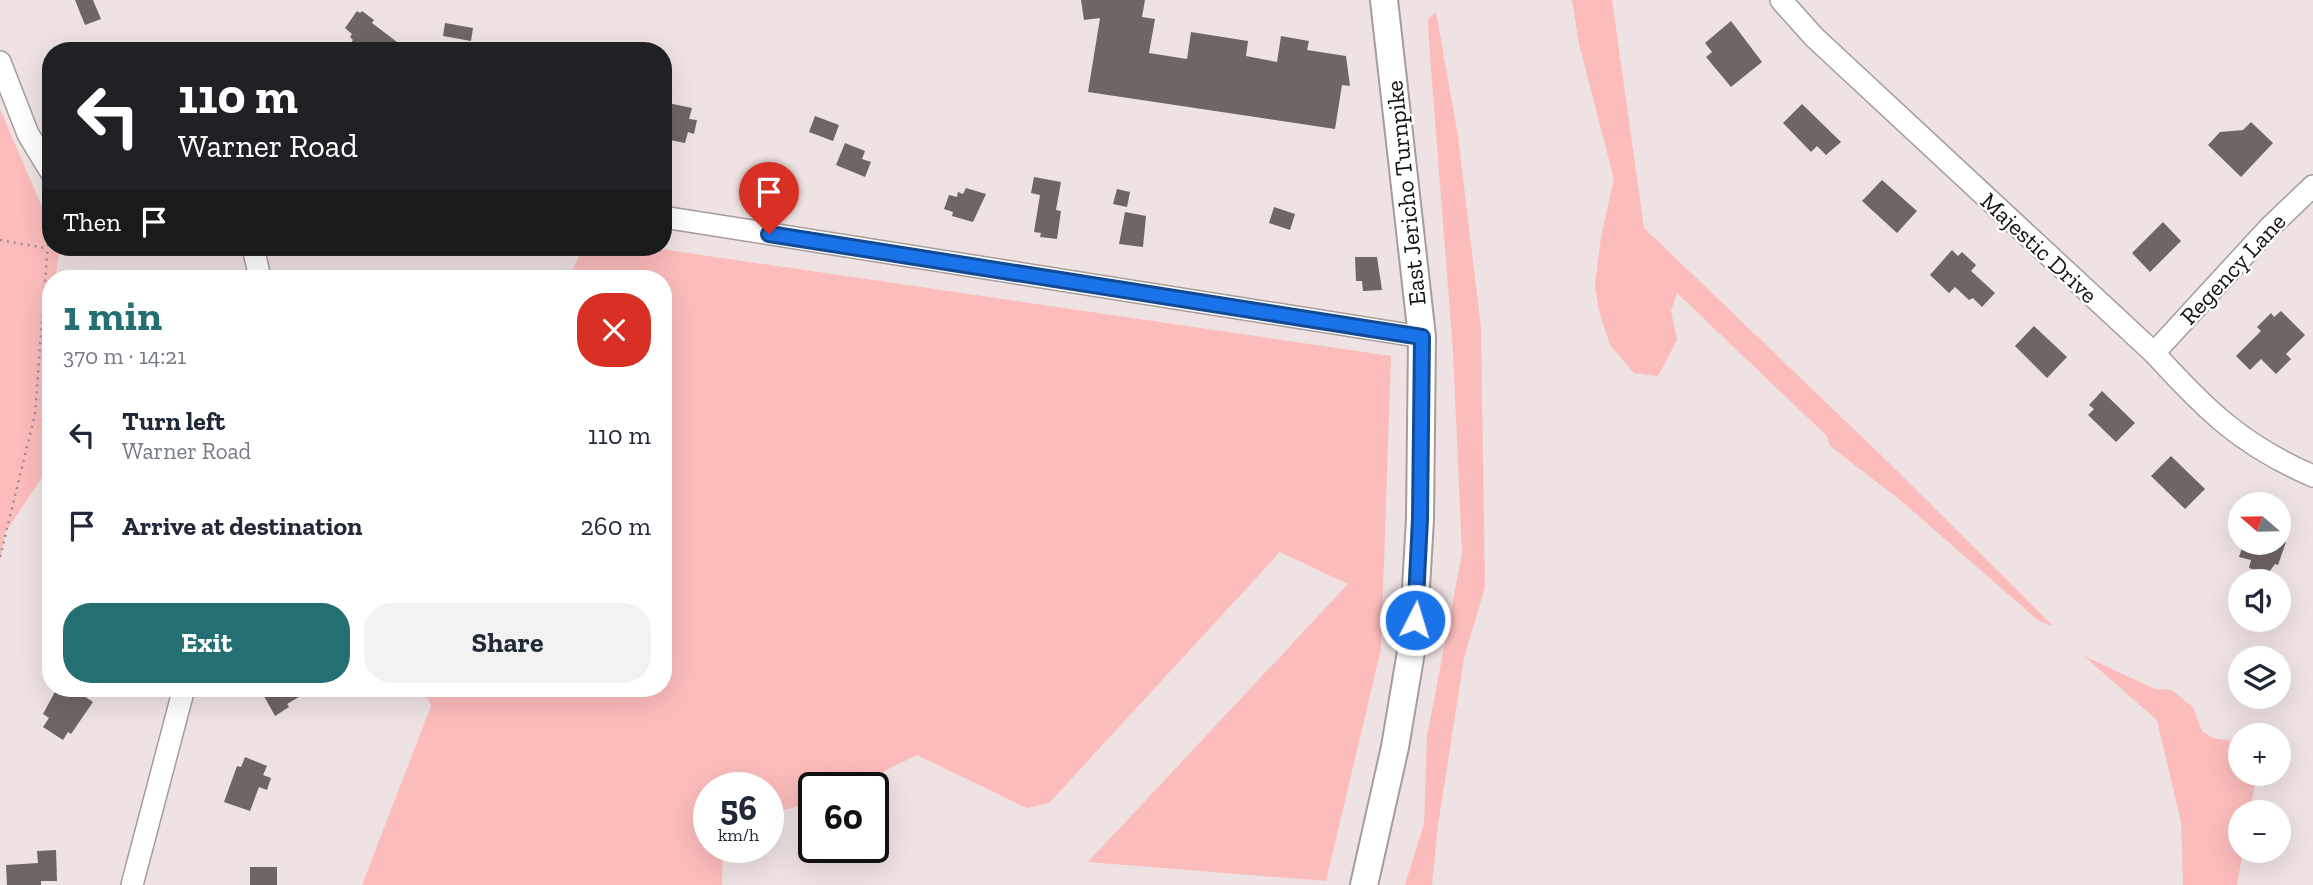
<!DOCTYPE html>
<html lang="en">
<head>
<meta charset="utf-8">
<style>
  body { margin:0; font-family:"Zilla Slab",serif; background:#f2f2f3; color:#1f2937; height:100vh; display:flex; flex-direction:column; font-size:26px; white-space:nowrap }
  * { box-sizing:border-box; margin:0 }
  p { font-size:23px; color:#747a83 }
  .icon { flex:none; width:38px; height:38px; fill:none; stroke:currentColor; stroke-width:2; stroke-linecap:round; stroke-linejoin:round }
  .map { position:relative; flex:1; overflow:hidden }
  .panel { position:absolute; left:42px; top:270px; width:630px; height:427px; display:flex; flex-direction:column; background:#fff; border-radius:28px; box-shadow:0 7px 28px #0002 }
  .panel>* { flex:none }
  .guide { position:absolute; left:42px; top:42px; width:630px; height:214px; border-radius:28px; box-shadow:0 7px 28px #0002; background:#202124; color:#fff; overflow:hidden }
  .needle { width:46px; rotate:290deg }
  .fabs { position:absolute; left:2228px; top:492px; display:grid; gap:14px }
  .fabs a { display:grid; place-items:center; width:63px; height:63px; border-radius:50%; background:#fff; box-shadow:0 7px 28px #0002; font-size:35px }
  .speed { position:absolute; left:693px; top:772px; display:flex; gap:14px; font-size:35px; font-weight:700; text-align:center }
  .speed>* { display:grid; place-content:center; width:91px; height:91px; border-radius:50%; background:#fff; box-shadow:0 7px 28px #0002; line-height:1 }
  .speed small { font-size:18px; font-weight:400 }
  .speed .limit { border:4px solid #111; border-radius:10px; background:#fff; color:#111 }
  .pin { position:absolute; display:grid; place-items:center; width:60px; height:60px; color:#fff; margin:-72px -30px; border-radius:50% 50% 50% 0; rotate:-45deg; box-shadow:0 0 7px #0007 }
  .pin .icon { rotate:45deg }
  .me { position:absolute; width:77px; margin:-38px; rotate:5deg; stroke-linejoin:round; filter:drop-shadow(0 0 5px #0008) }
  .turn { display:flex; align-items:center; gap:24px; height:147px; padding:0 21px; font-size:32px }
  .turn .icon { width:91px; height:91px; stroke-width:2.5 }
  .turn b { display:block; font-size:49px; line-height:60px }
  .then { display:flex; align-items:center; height:66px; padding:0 21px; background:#0003; gap:14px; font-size:26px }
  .round { display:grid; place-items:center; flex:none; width:74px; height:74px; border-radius:28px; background:#f2f2f3 }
  .headline { display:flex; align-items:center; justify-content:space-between; height:119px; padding:0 21px }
  h1 { font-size:42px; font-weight:700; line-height:52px; color:#246f72 }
  .primary-button { display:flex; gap:14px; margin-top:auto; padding:14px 21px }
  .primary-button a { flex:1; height:80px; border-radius:28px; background:#246f72; color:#fff; font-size:28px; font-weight:700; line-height:80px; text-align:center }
  .primary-button a+a { background:#f2f2f3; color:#1f2937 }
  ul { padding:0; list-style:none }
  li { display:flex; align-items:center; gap:21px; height:91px; padding:0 21px }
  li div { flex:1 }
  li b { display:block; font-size:26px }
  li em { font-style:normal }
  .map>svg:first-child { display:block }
  .green { fill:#fcbcbc }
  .building { fill:#6f6564 }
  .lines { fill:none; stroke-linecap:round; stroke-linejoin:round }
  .minor-casing { stroke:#a79b9b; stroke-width:24 }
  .major-casing { stroke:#a79b9b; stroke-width:30 }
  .path { stroke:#9a9191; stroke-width:2.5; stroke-dasharray:2 5; stroke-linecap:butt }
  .minor { stroke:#fff; stroke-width:21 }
  .major { stroke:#fff; stroke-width:26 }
  .route-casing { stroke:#114b97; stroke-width:18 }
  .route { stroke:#1a73e8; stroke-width:12 }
  .labels { text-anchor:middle; stroke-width:5; stroke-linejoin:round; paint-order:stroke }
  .street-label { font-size:24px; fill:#151111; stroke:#fff }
</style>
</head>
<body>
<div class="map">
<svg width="2313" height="885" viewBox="0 0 2313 885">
  <rect width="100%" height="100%" fill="#efe2e2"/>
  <g class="green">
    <path d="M1572,0H1612L1644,228L1885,459L2053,626L2039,621L1899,499L1830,446L1827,436L1677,293L1671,311L1677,340L1658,376L1634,373L1610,345L1599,311L1595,285L1601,237L1614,179L1579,44Z"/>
    <path d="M1436,12L1458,136L1481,328L1485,587L1464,658L1438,825L1432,885H1405L1424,824L1427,736L1462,554L1453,351L1429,43L1428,19Z"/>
    <path d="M0,109L51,228V247L60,250L55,278H51V464L5,533L0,561Z"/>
    <path d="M583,247H647L1391,356L1381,649L1326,881L1088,862L1348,584L1280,552L1049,803L1027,808L917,755L852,787L814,788V802L768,814V788H709V847H723L722,885H362L431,706L423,688H663V278H569Z"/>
    <path d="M2084,656L2155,689L2171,690L2193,707L2202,731L2213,738L2240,742V774H2257L2250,812H2240V850L2243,851L2237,885H2183L2181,822L2157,720Z"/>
  </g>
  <g class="building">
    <path d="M75,0H93L101,19L85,25Z"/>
    <path d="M1081,0H1145L1142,17L1155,19L1149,53L1187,59L1191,32L1248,41L1246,56L1277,62L1281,36L1309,41L1307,50L1346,56L1350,86L1342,85L1335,129L1088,92L1100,18L1084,20Z"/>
    <path d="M357,11L360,13L362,11L374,20L372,23L409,51H345L353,40L350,37L352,34L345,28Z"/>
    <path d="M1731,21L1762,62L1731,87L1706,57L1712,52L1705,43Z"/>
    <path d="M445,23L473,28L471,41L443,36Z"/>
    <path d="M663,102L692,108L689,119L697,120L694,134L688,132L685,143L670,140L671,135L663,134Z"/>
    <path d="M1802,104L1841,142L1826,155L1817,146L1811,152L1783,123Z"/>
    <path d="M815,116L839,125L833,141L809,132Z"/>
    <path d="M2251,122L2273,143L2241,177L2208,145L2220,132L2243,130Z"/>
    <path d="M845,143L865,151L862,159L871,162L865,177L836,165Z"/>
    <path d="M1034,177L1061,182L1056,210L1061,211L1057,239L1040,237L1041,233L1034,232L1040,195L1031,193Z"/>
    <path d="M1882,180L1917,211L1897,233L1862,201Z"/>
    <path d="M966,188L986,194L973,222L952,216L953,212L944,209L949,195L957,197L958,192L963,194Z"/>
    <path d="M1117,189L1130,192L1127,207L1113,204Z"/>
    <path d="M1274,207L1295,214L1290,230L1269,223Z"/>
    <path d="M1125,212L1146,216L1143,247L1119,244Z"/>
    <path d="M2163,222L2181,241L2150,272L2132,253Z"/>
    <path d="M1952,250L1958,256L1962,252L1976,265L1971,271L1995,293L1982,307L1973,298L1969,300L1955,287L1949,293L1930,275Z"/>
    <path d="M1355,257H1377L1382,290L1363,291L1362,281H1356Z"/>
    <path d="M2281,311L2305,335L2286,354L2291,359L2276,374L2261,359L2250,370L2236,356L2261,331L2257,327L2271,313L2274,317Z"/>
    <path d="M2034,326L2067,357L2047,378L2015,346Z"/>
    <path d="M2102,391L2135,423L2116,442L2088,415L2094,409L2089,405Z"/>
    <path d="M2171,456L2205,489L2185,509L2151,476Z"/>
    <path d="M2244,542H2286L2278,565L2275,564L2269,572L2264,573L2249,568L2251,560L2239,557Z"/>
    <path d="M57,688H72L93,702L71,734L68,732L63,740L43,727L49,718L43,714Z"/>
    <path d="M278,688H314L287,704L289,707L275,716L264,696Z"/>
    <path d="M245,757L267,766L263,775L271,778L267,790L259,787L250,811L224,802L237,766L241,767Z"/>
    <path d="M56,850L57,881H41V885H7L6,865L38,863L37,851Z"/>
    <rect x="250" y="867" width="27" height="18"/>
  </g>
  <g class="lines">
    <defs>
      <g id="minor">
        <path d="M1781,0L1814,37L2154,353C2206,410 2241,445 2313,476"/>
        <path d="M0,62L28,134L51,172"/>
        <path d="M663,217L1422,337"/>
        <path d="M253,247L260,278"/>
        <path d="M2154,353L2269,228L2313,186"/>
        <path d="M132,885L184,688"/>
      </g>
      <path id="major" d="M1364,885L1395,747L1413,640L1420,519L1422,337L1384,0"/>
    </defs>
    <use href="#minor" class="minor-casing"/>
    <use href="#major" class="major-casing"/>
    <g class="path">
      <path d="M0,240L45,248"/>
      <path d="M0,557L35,414L51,203"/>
    </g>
    <use href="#minor" class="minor"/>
    <use href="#major" class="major"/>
  </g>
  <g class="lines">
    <defs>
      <path id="route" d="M769,234L1422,337L1420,519L1415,620"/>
    </defs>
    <use href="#route" class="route-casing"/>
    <use href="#route" class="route"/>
  </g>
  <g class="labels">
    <g class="street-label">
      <text transform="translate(1406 193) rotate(-96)" y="8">East Jericho Turnpike</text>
      <text transform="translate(2039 248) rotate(43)" y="8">Majestic Drive</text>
      <text transform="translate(2233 269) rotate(-47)" y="8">Regency Lane</text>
    </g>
  </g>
</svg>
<div class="fabs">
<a><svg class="needle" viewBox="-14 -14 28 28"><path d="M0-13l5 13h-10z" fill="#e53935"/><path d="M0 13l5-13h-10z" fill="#747a83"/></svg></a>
<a><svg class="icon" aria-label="sound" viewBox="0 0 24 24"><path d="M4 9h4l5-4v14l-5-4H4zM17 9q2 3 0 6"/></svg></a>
<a><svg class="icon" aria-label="layers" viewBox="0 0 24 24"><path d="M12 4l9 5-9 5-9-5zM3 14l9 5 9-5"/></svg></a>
<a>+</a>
<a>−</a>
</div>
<div class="speed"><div>56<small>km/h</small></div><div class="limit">60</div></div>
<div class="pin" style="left:769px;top:234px;background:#d93025"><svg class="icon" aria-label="arrive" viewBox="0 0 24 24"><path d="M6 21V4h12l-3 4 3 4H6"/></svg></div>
<svg class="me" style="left:1415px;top:620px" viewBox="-20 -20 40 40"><circle r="17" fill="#1a73e8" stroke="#fff" stroke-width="3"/><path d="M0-11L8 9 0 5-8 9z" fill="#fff"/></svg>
<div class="guide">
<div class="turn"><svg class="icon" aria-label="left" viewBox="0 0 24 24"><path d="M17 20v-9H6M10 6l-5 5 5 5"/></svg><div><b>110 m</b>Warner Road</div></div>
<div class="then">Then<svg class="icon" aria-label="arrive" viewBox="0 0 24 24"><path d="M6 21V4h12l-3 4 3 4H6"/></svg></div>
</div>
<section class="panel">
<div class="headline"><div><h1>1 min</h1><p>370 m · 14:21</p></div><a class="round" style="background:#d93025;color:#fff"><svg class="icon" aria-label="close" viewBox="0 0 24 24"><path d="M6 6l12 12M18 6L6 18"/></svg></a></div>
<ul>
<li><svg class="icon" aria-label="left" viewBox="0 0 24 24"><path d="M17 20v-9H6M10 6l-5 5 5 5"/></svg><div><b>Turn left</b><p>Warner Road</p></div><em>110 m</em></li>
<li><svg class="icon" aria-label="arrive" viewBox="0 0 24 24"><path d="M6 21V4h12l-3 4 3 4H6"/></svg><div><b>Arrive at destination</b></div><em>260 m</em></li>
</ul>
<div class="primary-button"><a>Exit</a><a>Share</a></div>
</section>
</div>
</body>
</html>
